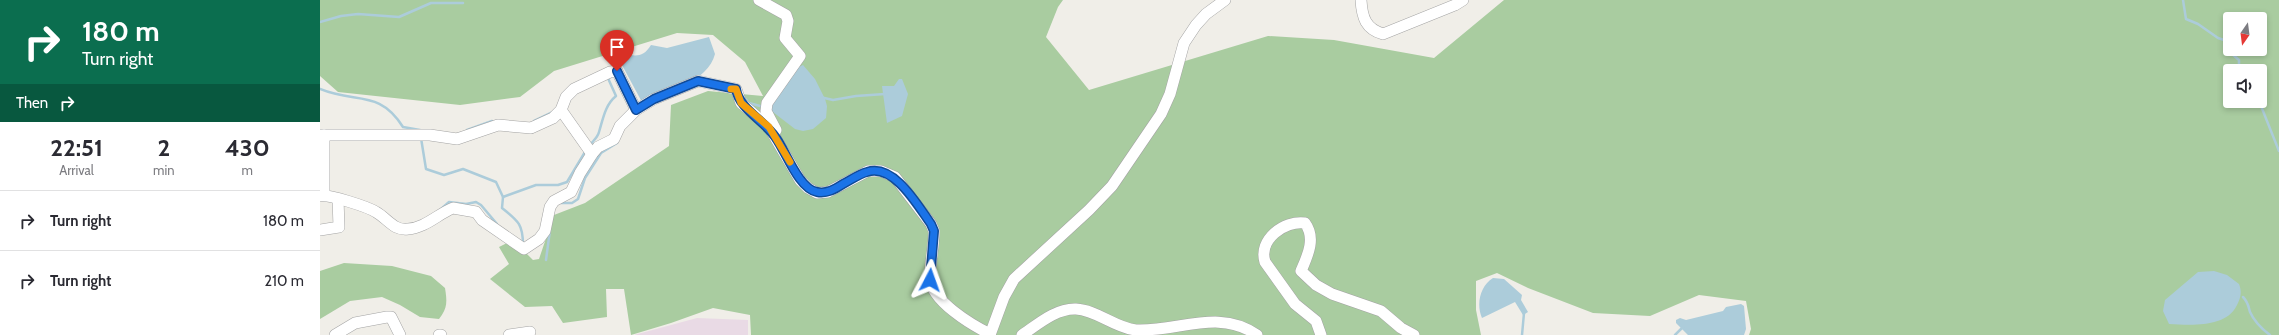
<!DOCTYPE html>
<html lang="en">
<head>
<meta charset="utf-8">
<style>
  body { margin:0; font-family:Cabin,sans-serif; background:#f2f2f3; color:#2b2b33; height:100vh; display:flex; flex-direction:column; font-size:15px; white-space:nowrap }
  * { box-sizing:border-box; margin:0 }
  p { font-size:13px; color:#7c7c81 }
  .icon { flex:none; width:22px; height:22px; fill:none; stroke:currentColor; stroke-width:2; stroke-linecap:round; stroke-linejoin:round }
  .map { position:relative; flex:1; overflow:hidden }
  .sheet { display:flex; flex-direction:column; background:#fff; width:320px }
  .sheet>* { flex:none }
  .top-card { background:#0b6e4f; color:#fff; overflow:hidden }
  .needle { width:26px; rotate:194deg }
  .buttons { position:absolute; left:1903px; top:12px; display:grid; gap:8px }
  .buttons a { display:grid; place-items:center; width:44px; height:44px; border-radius:4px; background:#fff; box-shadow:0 2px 6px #0003; font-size:20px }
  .pin { position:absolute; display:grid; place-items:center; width:34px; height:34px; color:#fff; margin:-41px -17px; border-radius:50% 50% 50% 0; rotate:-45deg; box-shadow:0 0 4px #0007 }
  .pin .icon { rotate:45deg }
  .me { position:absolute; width:44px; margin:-22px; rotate:4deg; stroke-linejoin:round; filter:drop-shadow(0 0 3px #0008) }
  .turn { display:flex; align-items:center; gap:14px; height:84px; padding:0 16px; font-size:18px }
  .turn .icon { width:52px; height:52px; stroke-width:2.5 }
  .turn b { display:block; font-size:28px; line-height:34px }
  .then { display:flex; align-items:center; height:38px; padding:0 16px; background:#0003; gap:8px; font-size:15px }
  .eta { display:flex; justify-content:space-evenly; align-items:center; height:68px; text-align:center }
  .eta b { font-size:24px; font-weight:700; line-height:28px }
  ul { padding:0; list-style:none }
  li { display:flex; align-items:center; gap:12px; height:60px; padding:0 16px; border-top:1px solid #e1e1e2 }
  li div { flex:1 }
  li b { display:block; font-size:15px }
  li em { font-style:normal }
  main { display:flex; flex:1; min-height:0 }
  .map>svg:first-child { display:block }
  .industrial { fill:#e9dae5 }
  .forest { fill:#a9cca0; fill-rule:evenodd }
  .water { fill:#acccda }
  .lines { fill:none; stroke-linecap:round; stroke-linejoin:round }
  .stream { stroke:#acccda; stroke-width:2.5 }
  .minor-casing { stroke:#a4a4a4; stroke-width:12 }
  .minor { stroke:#fff; stroke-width:11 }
  .route-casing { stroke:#114b97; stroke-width:10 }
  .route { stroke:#1a73e8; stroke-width:7 }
  .slow { stroke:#f59e0b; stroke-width:7 }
</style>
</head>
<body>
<main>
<section class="sheet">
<div class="top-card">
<div class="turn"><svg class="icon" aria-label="right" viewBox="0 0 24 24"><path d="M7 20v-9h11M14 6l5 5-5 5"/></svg><div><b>180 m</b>Turn right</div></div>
<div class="then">Then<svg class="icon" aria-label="right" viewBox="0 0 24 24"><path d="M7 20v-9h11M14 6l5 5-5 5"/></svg></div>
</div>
<div class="eta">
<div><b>22:51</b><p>Arrival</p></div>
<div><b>2</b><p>min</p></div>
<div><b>430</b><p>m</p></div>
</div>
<ul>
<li><svg class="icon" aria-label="right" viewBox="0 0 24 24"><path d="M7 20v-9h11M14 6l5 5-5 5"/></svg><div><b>Turn right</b></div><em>180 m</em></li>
<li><svg class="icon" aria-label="right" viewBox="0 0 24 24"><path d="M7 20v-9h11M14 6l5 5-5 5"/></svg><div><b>Turn right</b></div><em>210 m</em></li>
</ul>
</section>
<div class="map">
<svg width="1959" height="335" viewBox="0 0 1959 335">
  <rect width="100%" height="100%" fill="#f0eee8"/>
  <path class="industrial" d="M377,318L428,320V335H314Z"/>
  <g class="forest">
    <path d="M0,0H743L738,7L726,37L769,90L948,36L1014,40L1114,58L1184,0H1959V335H1429L1431,329L1426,301L1379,295L1330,316L1273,313L1208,288L1177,273L1156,281V310L1161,335H431L430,315L393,308L351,323L311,335L304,289H286L287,317L243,323L232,306L205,307L170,279L189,264L179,247L189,242L203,250L213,260L219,259L234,215L265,203L349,146L351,105L388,91L443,96L425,62L393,35L357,33L234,71L200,97L140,105L18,92L0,76ZM1910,19H1940V49H1910ZM1910,71H1940V101H1910Z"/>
    <path d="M24,263L72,266L111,276L125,288C127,301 128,308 119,319L100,317L80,305L62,297L30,301L0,319V271Z"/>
  </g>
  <g class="water">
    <path d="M389,37L395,54C388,82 346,93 323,104L302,65L299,67L296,62L303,54C316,56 323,58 331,45L347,48Z"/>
    <path d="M483,65L495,79L505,99L507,106L506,118L493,129L483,131L475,129L449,109V104L479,67Z"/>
    <path d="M579,79H582L588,94L582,116L567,123L562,86H574Z"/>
    <path d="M1894,271L1907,275L1919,284C1922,292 1921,297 1917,305C1906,328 1872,325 1849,324L1843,311L1845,300L1878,272Z"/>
    <path d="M1173,278L1184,279L1202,295L1201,300L1208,312L1203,315L1195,302L1162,318C1156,304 1160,286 1173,278Z"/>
    <path d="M1421,304L1424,306L1426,329L1424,335H1368L1356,323V320L1360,318L1366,320L1403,311L1406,307Z"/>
  </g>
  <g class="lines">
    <g class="stream">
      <path d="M1863,0L1866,19L1878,24L1898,38L1910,42"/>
      <path d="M0,22L21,16L38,14L79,17L111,3H143"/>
      <path d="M1912,49V54L1919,60V69L1923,71"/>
      <path d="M0,89C36,104 59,89 83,127L100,130"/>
      <path d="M423,96L429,103L444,107"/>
      <path d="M500,97L513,100L536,96L565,94"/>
      <path d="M1939,101L1959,151"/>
      <path d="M214,121L233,112"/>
      <path d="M147,130L172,121"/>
      <path d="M101,138L106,169L124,175L143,169L176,182L183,197L216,185H238L247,182L265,152"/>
      <path d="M270,145C273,141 278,137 279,132C283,119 285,105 296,96L287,76"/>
      <path d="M183,197L182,208C198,221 203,224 203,245"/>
      <path d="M241,203H252L258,199L265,178L281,153L297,143"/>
      <path d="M121,209L129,202L146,204L156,202L161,205L177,224"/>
      <path d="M226,260L230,230"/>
      <path d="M1923,297C1928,302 1928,305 1930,312C1934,321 1942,329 1950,335"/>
      <path d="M1202,335L1204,313"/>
      <path d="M1355,335L1363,327"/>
    </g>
    <defs>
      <g id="minor">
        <path d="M439,0L466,15L468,21L465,38L480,56L447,103L446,111L456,130"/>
        <path d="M1041,0C1042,18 1046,29 1063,34L1135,5L1143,0"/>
        <path d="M241,110L272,154"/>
        <path d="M0,135H110L137,139L178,125L211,128L233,118L241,110L246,97L254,89L290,72L297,71L316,110"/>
        <path d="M4,135V195"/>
        <path d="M0,196C9,194 48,207 56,212C68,219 74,231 88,229C105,228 118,214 133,208L156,212L162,220L204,249L219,239L225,231L230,207L234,201L251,192L260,173L272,154L278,147L294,139L300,126L316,110L334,99L378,81L416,89L421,103L449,127L480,180L488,188L497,193L508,192L548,171H561L575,177L611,224L614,231C614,247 610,262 610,278C611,301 652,325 670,334"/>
        <path d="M0,230L19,227L18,199"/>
        <path d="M15,335L35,323L67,317H71L80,335"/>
        <path d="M119,335H121"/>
        <path d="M189,335L210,332"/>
        <path d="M670,335L684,297L694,279L769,210L792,186L841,114L850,94L864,43L876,25L886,14L905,0"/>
        <path d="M702,335C717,325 736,308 756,309C777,310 795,328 816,330C858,332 899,308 937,335"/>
        <path d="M1001,335L996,321L975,304L945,262C938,240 964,220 985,223C996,238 988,255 981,271L996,285L1012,294L1061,311L1081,328L1094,335"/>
      </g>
    </defs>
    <use href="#minor" class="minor-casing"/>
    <use href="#minor" class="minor"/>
  </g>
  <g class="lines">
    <defs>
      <path id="route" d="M297,71L316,110L334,99L378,81L416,89C419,109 445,121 456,138C466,152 479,189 497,192C507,194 515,189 523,184C531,180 539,174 547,172C574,163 598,206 611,224L614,231L610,280"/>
    </defs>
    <use href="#route" class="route-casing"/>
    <use href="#route" class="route"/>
    <path class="slow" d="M411,89H416L421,103L449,127L470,162"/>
  </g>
</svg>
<div class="buttons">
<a><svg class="needle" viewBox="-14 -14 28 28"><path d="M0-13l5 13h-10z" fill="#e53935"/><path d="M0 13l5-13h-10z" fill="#7c7c81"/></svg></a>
<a><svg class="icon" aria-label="sound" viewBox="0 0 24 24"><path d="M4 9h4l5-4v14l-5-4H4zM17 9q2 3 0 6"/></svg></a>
</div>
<div class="pin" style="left:297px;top:71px;background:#d93025"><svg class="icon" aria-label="arrive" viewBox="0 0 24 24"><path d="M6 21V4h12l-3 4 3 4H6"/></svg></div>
<svg class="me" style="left:610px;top:280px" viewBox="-20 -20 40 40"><path d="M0-17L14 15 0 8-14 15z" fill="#1a73e8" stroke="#fff" stroke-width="4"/></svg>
</div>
</main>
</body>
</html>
